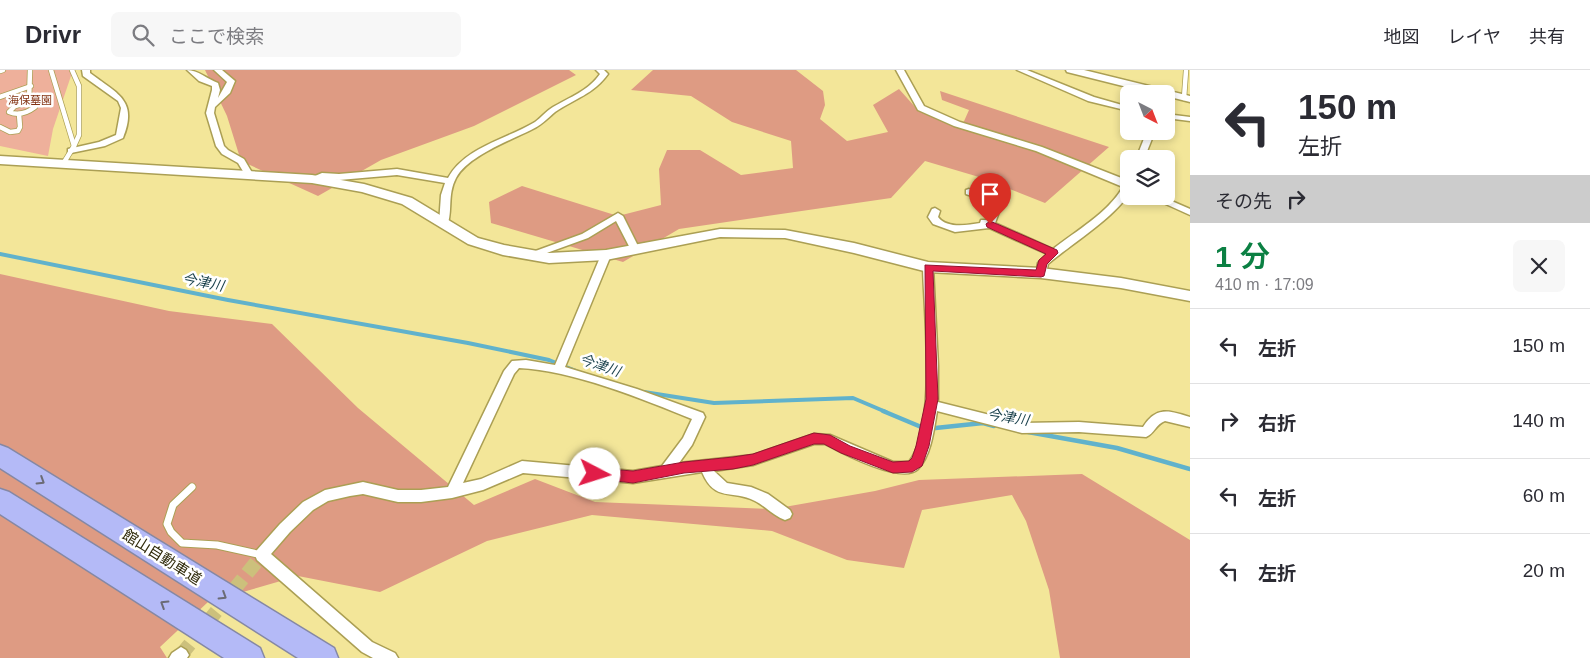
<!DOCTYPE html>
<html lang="ja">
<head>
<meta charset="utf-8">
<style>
  body { margin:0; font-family:Helvetica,"Noto Sans JP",sans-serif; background:#f7f7f7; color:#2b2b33; height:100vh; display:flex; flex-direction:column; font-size:19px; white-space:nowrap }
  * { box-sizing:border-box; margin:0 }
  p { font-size:16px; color:#7c7c81 }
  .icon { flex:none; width:28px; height:28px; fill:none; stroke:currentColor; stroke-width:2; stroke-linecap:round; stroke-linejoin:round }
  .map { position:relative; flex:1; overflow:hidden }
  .sheet { display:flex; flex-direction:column; background:#fff; width:400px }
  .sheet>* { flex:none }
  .guide { background:#fff; color:#2b2b33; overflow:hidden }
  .needle { width:32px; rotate:138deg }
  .fabs { position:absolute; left:1120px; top:15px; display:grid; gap:10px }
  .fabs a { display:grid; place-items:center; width:55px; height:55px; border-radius:8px; background:#fff; box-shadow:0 2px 8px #0003; font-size:25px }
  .pin { position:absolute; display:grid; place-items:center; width:42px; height:42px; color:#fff; margin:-51px -21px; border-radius:50% 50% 50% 0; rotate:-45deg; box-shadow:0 0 5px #0007 }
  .pin .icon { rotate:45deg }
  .me { position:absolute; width:55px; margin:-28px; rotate:95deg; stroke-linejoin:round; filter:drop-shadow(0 0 4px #0008) }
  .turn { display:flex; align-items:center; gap:18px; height:105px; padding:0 25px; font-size:22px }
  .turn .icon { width:65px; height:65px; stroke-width:2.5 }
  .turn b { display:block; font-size:35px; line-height:42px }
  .then { display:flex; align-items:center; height:48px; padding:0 25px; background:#0003; gap:10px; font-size:19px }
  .round { display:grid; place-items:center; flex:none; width:52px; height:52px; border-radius:8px; background:#f7f7f7 }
  .overview { display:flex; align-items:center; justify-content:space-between; height:85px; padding:0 25px }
  h1 { font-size:30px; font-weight:600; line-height:38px; color:#0b8043 }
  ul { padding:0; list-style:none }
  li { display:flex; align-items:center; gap:15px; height:75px; padding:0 25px; border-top:1px solid #e1e1e2 }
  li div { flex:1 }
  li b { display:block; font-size:19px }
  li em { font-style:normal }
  header { display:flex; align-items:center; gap:30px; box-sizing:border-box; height:70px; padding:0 25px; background:#fff; border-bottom:1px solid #e1e1e2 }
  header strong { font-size:24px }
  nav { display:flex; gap:28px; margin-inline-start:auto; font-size:18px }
  .search { width:350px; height:45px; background:#f7f7f7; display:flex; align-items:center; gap:12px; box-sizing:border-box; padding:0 18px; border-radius:8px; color:#7c7c81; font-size:19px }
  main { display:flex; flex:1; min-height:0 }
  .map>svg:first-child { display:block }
  .green { fill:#eeb09b }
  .forest { fill:#de9b83 }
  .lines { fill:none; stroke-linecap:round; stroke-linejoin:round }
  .stream-far1 { stroke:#60b2cc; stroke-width:4 }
  .stream { stroke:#60b2cc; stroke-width:4.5 }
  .street-tunnel { stroke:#ccc07c; stroke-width:14; stroke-dasharray:14 7; stroke-linecap:butt }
  .lane-far1-casing { stroke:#ab9f54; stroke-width:6 }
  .lane-casing { stroke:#ab9f54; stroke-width:9 }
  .street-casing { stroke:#ab9f54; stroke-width:3 }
  .secondary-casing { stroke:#ab9f54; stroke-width:3 }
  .highway-casing { stroke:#8588a4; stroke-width:3 }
  .lane-far1 { stroke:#fff; stroke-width:4.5 }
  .lane { stroke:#fff; stroke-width:7 }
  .street { fill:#fff; fill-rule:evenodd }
  .secondary { fill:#fff; fill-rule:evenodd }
  .highway { fill:#b4baf7; fill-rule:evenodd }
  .oneway { stroke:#6b6b75 }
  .route { fill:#e11d48; stroke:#92132f }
  .labels { text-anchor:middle; stroke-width:5; stroke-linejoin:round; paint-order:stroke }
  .far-park-label { font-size:11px; fill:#823212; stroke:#fff }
  .water-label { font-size:14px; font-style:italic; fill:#183f4a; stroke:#fff }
  .near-street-label { font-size:15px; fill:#2f2a0a; stroke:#fff }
</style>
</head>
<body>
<header>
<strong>Drivr</strong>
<div class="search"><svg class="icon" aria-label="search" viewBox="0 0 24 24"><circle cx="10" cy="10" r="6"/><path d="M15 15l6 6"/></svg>ここで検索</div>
<nav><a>地図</a><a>レイヤ</a><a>共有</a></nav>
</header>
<main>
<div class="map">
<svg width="1190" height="588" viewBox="0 0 1190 588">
  <rect width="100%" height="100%" fill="#f3e699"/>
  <path class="green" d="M0,0H73L53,59L48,86L0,76Z"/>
  <g class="forest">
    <path d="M205,0H569L576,5L474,56L381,90L318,126L241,91L227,46Z"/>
    <path d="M653,0H796L823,21L825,35L820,49L847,71L888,62L873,35L899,19L916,38L961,58L969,40L942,30L940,21L1109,77L1045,133L979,107L925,91L891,128L679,159L623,192L491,153L489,132L522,116L618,146L661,135L659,99L667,80H700L741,105L793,98L791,71L732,52L691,26L631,20Z"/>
    <path d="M0,204L169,241L272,254L358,338L474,435L535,409L595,432L773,439L875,421L919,410L1082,404L1190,470V588H1060L1049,520L1026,451L1012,425L922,440L904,498L847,490L772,461L592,445L487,471L380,522L298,506L208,532L160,577L167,588H0Z"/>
  </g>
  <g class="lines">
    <g class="stream-far1">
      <path d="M0,184L228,230L468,273L549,290L576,301"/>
      <path d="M644,322L714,333L853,328L886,342"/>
    </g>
    <g class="stream">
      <path d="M883,341L926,359L983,353L994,356"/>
      <path d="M1028,362L1117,378L1190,399"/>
    </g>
    <path class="street-tunnel" d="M181,585L262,485"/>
    <defs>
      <g id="lane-far1">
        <path d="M51,0L74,76L63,94"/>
        <path d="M72,0L79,16V65L74,76"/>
        <path d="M0,1L3,0"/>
        <path d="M0,27L31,16"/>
        <path d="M1184,28L1186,1"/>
        <path d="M29,32L33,33L35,37C27,43 19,46 9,42L15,36Z"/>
        <path d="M29,32L30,0"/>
        <path d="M0,57L10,62L18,61L20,57L19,44"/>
      </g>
      <path id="lane" d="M192,417L173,435L167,454L171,462L182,473L217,475L262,485"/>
      <g id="street">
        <path d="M82,0H90V3C116,23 139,30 123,68L105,76L71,83H68V79L99,72L116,65L121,38L118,31L83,6Z"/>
        <path d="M187,0C198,0 207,9 218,13L220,20L218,28L227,12L214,0H222L235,11L230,23L215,37L214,43L224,76L228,80L244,89L254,106L253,108H247L238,93L222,84L216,76L206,43L212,20V16L199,11Z"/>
        <path d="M596,0H604L608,4C594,24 574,29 555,42C547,49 540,56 531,60C509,71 468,86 456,108C447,125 453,141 447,156L444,157L439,154L441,125L445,113L397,105L339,110L322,109L312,112L308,109L322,103L339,104L397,99L448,108C465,77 507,69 535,52C541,48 546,41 553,37C570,27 588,21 600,4Z"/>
        <path d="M896,0H904L924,36L960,52L1042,77L1129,111C1129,115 1129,120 1128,123C1121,143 1066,178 1048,194L1046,203L1041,206L1036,203L1038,193L1047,184L989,158L955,162L933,154L928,147L932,139L935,138L940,141L938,147C947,159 967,155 980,153L981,150H988C994,133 979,129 966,124V120L969,119L994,131L999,142L995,153L1053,179C1077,160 1107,144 1123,117L1036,81L954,56L918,40Z"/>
        <path d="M1017,0H1027L1094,27L1129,37V41L1088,31Z"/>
        <path d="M1166,44L1190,47V51L1166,48Z"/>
        <path d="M1147,61H1155L1144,89H1136Z"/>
        <path d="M1148,126H1160L1190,139V145Z"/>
        <path d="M618,143L623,146L640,180L638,182H632L616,151L588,168L533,188L528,185L530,183L582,164Z"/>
        <path d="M606,182L611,185L565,297L637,319L703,343L705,347L692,375L679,393L753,385L814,364L830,365L893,392H909C937,356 924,244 923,197L928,194L933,197L938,296V332L1022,353L1079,352L1143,357C1156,336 1169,340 1190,347V357L1165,351C1156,354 1154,364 1146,367L1079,362L1022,363L937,341C934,359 931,386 918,399C902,415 842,383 825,374H814L753,395L714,401L727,413L751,417L768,424L790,440L792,444L790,448L785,450C774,446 765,436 755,431C732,419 715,433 702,402L633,413L523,403L483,420L452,428L421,432H398L363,424L350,426L328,431L313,440L290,462L271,484L372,572L395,583L398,588H373L362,582L257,490L255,485L257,480L280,454L303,432L325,420L363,412L398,420H421L448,417L504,301L512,291L526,290L555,295L601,185ZM519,298C571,300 643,329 692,349L683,368L662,396L633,401L522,391L481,409L463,413L514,304Z"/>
        <path d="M181,577L186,580L189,585L187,588H169L172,583Z"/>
      </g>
      <g id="secondary">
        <path d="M1066,0H1084L1190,26V32L1166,26V24H1155L1067,2Z"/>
        <path d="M0,86L312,105L364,114L412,128L478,168L504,175L549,183L606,180L720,159L785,160L854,173L928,192L1041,198L1121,208L1190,221V231L1121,218L1041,208L928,202L854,183L785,168L720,167L606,190L549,193L503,185L468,174L402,134L362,122L312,113L0,94Z"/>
      </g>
      <g id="highway">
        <path d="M0,375L8,378L334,578L338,588H298L0,398Z"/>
        <path d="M0,419L9,422L260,578L264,588H224L0,444Z"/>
      </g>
    </defs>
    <use href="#lane-far1" class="lane-far1-casing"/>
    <use href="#lane" class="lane-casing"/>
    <use href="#street" class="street-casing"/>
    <use href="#secondary" class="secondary-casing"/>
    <use href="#highway" class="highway-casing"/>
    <use href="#lane-far1" class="lane-far1"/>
    <use href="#lane" class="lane"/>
    <use href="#street" class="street"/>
    <use href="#secondary" class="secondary"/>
    <use href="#highway" class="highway"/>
  </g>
  <defs><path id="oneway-chevron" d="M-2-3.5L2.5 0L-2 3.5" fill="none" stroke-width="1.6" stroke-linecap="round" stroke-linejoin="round" transform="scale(1.25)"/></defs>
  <g class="oneway">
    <use href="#oneway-chevron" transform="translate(41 411) rotate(32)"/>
    <use href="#oneway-chevron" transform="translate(223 526) rotate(32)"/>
    <use href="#oneway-chevron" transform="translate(164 534) rotate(-148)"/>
  </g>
  <path class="route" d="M990,151L1057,180L1058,183L1047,194L1044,206L1041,207L933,201L938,329L929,376L922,396L912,402L893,403L841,383L824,374H814L753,395L733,399L684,403L633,413L590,408L588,404L590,400L595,398L633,401L684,392L733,387L753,384L814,363L830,365L850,376L893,392L909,391L912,388L916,376L926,329L925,195L1036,200L1039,190L1046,184L987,157L986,154Z"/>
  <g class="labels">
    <g class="far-park-label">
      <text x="30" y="34">海保墓園</text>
    </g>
    <g class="water-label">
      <text transform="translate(203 212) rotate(11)" y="5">今津川</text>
      <text transform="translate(600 295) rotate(19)" y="5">今津川</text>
      <text transform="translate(1008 347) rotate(9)" y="5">今津川</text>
    </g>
    <g class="near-street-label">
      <text transform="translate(162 487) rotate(32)" y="5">館山自動車道</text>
    </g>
  </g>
</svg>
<div class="fabs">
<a><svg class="needle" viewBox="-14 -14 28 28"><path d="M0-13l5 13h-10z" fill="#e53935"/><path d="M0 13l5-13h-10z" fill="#7c7c81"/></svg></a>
<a><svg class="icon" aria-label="layers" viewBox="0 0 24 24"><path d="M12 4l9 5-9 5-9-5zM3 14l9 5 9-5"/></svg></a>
</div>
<div class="pin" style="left:990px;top:154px;background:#d93025"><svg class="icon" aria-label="arrive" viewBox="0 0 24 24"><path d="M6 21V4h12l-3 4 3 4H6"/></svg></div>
<svg class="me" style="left:595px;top:404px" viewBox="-20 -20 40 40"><circle r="19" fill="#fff"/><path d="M0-13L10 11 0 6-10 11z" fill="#e11d48"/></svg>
</div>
<section class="sheet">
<div class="guide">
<div class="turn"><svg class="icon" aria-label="left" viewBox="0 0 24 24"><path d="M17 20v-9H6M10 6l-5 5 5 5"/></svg><div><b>150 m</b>左折</div></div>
<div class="then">その先<svg class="icon" aria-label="right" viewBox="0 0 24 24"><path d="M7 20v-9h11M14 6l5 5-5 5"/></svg></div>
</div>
<div class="overview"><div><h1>1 分</h1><p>410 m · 17:09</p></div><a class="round"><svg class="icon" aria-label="close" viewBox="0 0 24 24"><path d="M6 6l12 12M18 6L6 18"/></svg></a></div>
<ul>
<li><svg class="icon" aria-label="left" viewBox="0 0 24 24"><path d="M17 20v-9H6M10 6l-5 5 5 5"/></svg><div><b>左折</b></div><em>150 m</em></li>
<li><svg class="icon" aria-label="right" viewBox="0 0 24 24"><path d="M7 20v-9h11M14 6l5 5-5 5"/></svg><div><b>右折</b></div><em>140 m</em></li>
<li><svg class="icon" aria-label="left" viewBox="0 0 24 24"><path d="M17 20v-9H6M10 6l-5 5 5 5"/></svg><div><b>左折</b></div><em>60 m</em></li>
<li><svg class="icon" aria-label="left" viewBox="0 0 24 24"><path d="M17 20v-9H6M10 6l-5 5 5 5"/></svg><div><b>左折</b></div><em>20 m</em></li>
</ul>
</section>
</main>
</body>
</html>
